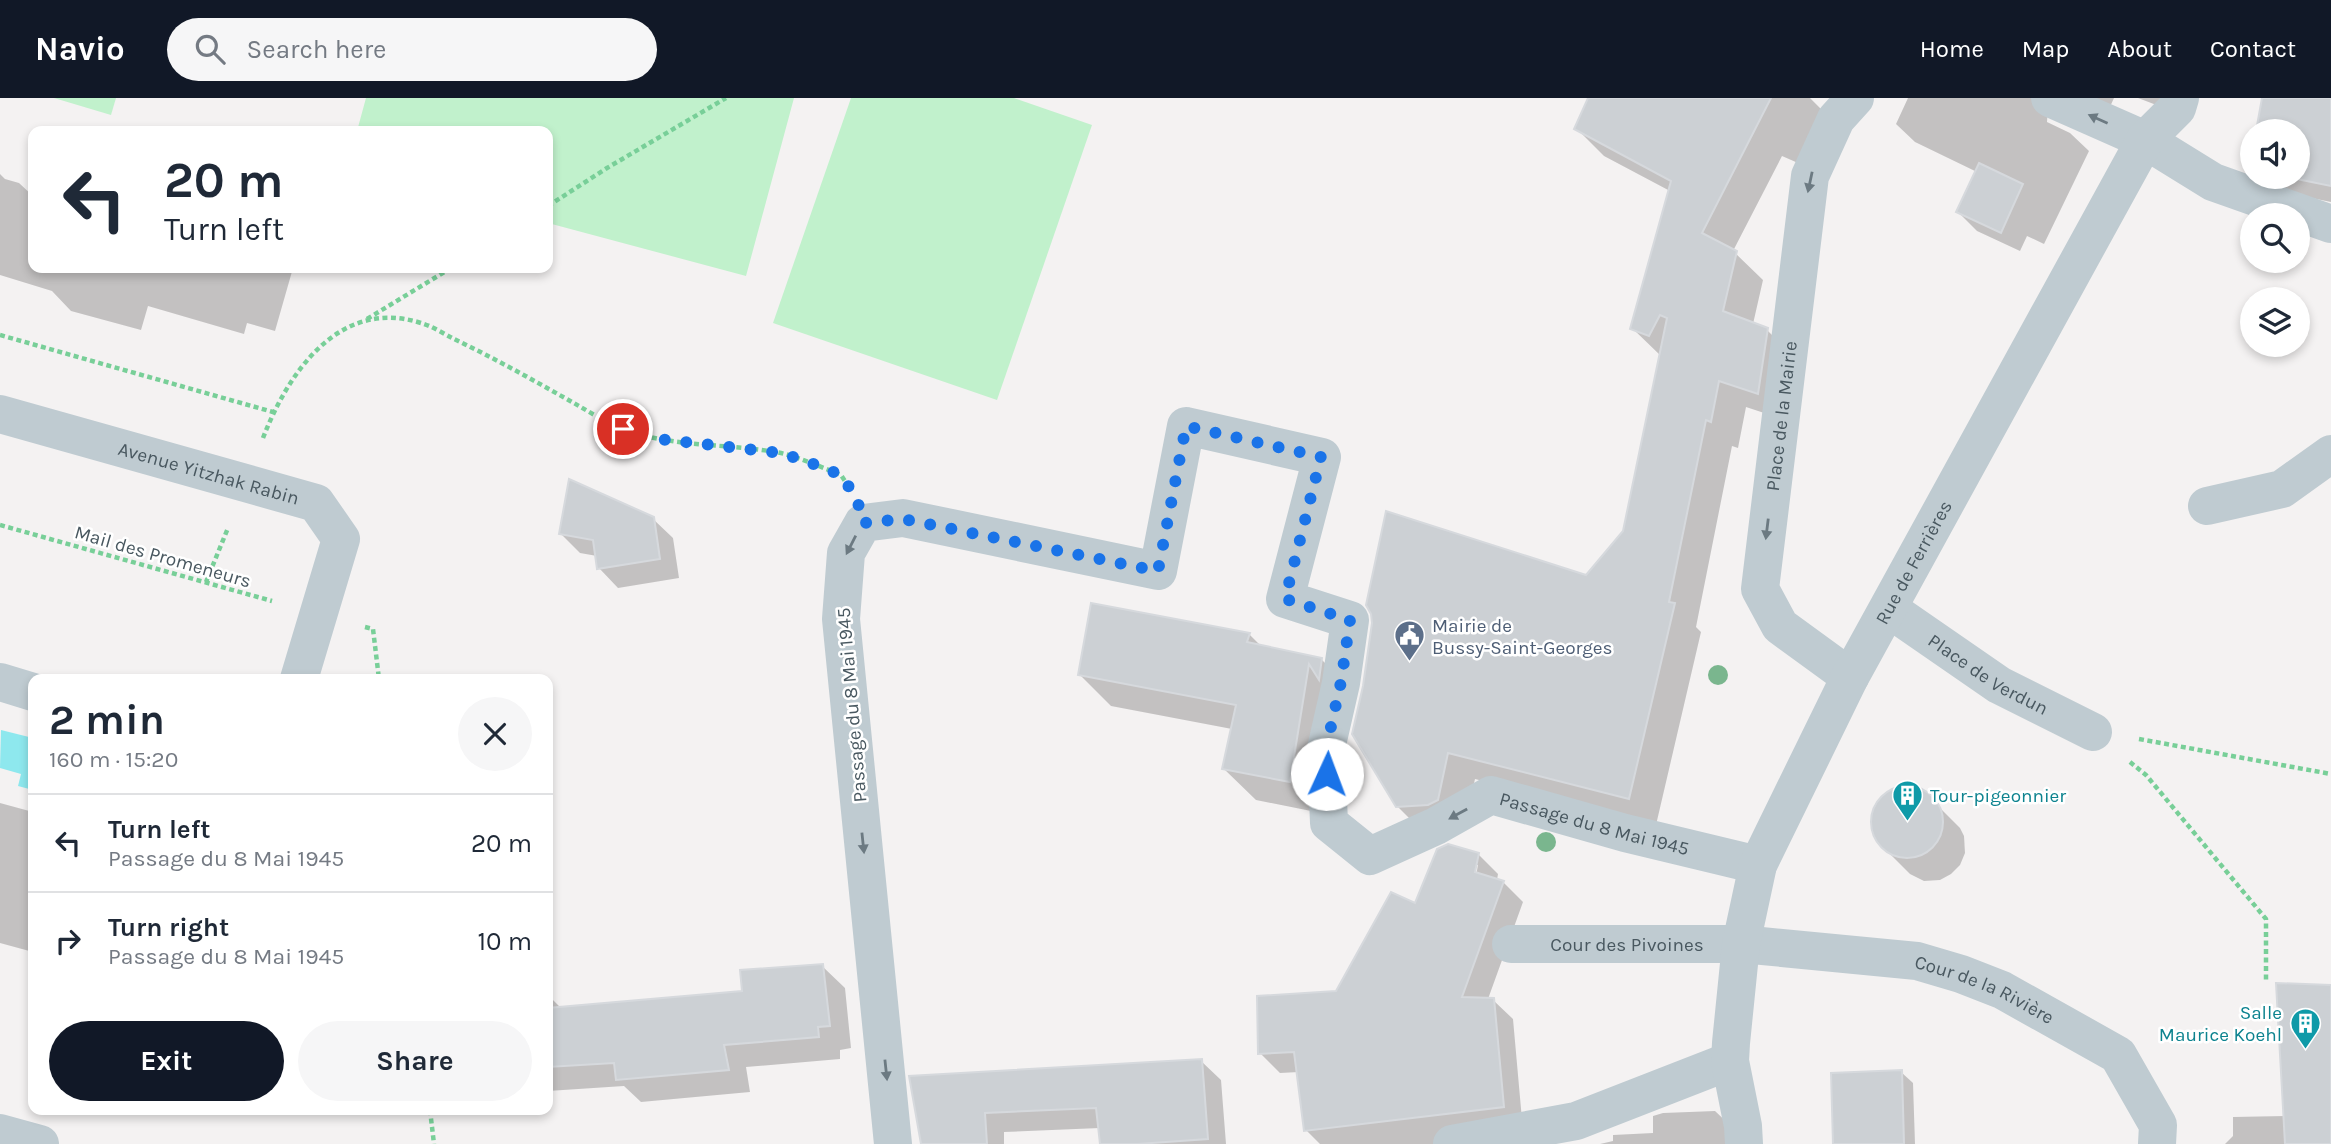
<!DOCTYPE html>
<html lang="en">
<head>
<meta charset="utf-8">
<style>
  body { margin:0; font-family:Karla,sans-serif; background:#f6f6f7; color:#1f2937; height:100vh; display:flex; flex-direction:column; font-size:26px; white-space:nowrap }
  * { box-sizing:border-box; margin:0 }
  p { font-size:23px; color:#747a83 }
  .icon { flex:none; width:38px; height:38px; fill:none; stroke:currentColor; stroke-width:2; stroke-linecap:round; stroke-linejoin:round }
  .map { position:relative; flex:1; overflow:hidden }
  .side { position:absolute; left:28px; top:576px; width:525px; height:441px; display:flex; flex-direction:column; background:#fff; border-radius:14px; box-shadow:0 4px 10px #0003 }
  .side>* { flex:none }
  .banner { position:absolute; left:28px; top:28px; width:525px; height:147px; border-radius:14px; box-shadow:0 4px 10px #0003; background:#fff; color:#1f2937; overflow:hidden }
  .controls { position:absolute; left:2240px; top:21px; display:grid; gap:14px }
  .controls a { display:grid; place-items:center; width:70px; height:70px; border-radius:50%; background:#fff; box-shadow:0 4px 10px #0003; font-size:35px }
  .pin { position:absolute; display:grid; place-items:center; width:60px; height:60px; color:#fff; margin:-30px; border:4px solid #fff; border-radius:50%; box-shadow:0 2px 7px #0007 }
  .me { position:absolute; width:77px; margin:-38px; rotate:2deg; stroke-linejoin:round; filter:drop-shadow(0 0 5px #0008) }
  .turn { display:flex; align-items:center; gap:24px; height:147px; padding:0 21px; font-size:32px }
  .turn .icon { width:91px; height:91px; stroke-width:2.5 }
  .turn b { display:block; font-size:49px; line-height:60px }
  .round { display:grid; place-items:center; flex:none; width:74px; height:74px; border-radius:37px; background:#f6f6f7 }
  .summary { display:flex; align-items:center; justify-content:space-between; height:119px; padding:0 21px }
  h1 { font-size:42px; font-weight:700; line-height:52px }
  .primary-button { display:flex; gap:14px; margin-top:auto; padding:14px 21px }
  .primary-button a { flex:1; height:80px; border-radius:42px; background:#111827; color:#fff; font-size:28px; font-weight:700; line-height:80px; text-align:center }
  .primary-button a+a { background:#f6f6f7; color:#1f2937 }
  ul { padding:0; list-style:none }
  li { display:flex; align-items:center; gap:21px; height:98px; padding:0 21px; border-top:2px solid #e0e1e3 }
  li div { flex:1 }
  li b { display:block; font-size:26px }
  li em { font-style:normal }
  header { display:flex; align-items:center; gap:42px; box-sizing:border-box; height:98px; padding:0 35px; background:#111827; color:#fff }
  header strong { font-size:33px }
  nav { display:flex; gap:38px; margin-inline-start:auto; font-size:24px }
  .search { width:490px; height:63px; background:#f6f6f7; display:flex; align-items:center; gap:18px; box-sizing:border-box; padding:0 24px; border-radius:38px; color:#747a83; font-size:26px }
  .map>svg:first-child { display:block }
  .green { fill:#c1f1cc }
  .water { fill:#8ee8ee }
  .shadow { fill:#0003; fill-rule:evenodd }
  .building { fill:#ccd0d4; stroke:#d6d9dd; stroke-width:2 }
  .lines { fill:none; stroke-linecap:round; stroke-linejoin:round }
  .path { stroke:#78cf98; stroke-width:4.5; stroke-dasharray:5 3.5; stroke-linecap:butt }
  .minor { stroke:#bfcbd1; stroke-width:38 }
  .tree { fill:#7ab68e }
  .oneway { fill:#6c7a82 }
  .route { stroke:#1a73e8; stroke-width:12; stroke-dasharray:0 21.6 }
  .labels { text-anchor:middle; stroke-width:5; stroke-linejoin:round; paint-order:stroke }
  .street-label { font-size:19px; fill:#495860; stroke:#fff }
  .service-label { font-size:19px; fill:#4e5e75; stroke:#fff; text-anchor:start }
  .culture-label { font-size:19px; fill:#0d838f; stroke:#fff; text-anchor:start }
</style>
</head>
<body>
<header>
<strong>Navio</strong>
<div class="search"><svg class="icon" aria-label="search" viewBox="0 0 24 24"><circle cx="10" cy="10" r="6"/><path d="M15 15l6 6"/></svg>Search here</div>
<nav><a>Home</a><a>Map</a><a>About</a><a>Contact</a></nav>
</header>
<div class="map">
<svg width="2331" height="1046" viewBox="0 0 2331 1046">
  <rect width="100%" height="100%" fill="#f4f2f2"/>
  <g class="green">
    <path d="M54,0H116L111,17Z"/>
    <path d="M366,0H794L746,178L548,125V33H357Z"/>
    <path d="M851,0H1014L1092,27L997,302L773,225Z"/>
  </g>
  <path class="water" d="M1,632L33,640V692L18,688L21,676L0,670Z"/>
  <g class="shadow">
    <path d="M1590,0H1810L1822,12L1798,65L1782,58L1733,153L1763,182L1753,226L1767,232L1794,259L1785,322L1746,309L1738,350L1732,348L1696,529L1701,534L1656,727L1475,681L1464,729L1424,735L1397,708L1624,434L1661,258L1632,230L1670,93L1604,58L1577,31Z"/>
    <path d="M1908,0H2057L2048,9L2047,24L2070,35L2089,53L2044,146L2027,138L2020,153L1977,133L1958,114L1977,74L1915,44L1896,26Z"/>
    <path d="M2084,0H2114L2109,11Z"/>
    <path d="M2138,0H2162L2159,8Z"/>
    <path d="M2264,0H2331V104L2273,92L2260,79H2298V33H2258Z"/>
    <path d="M0,76L5,81L19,85L33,98V170H293L275,233L247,225L244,236L148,208L141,232L71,213L52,193L0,177Z"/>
    <path d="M653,421L673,440L679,480L618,490L599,470L597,458L580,455L561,436Z"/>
    <path d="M1249,536L1262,549L1322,562L1353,593L1321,715L1256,702L1224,671L1232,631L1111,608L1079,576Z"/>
    <path d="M1907,690L1924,694L1960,730L1964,738L1965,755L1960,767L1951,776L1940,782L1924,783L1910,776L1877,743L1874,735L1872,722L1880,702L1890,694Z"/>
    <path d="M0,705L33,714V854L0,845Z"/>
    <path d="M1478,756L1498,776L1497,782L1503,784L1523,804L1488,901L1493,902L1513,921L1523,1033L1463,1046H1320L1306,1032L1299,974L1280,975L1260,955L1337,895L1416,808ZM1475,767H1478L1475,783Z"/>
    <path d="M822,868L845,890L851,950L840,952V961L746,969L750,994L641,1004L624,988L548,993V897L562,911L744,894Z"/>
    <path d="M2331,889V1046H2225L2233,1038V1019L2285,1018Z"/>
    <path d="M1201,963L1221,982L1226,1046H1102L1100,1030L1004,1034V1046H923L911,980Z"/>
    <path d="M1901,974L1913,985L1915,1046H1835Z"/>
    <path d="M1715,1013L1735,1032L1737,1046H1600L1613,1043V1037L1653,1035V1018L1663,1015Z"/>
  </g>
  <g class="building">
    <path d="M1588,0H1771L1702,135L1737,153L1723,213L1768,230L1758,296L1719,283L1711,324L1706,322L1669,504L1675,505L1629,701L1448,655L1438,702L1428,707L1396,709L1352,636L1363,588L1372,525L1371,516L1366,507L1386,413L1586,477L1623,433L1667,220L1660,217L1649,238L1630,231L1671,83L1574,31Z"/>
    <path d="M2262,0H2331V88L2287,79H2298V33H2256Z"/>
    <path d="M1979,65L2023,86L2001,135L1956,114Z"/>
    <path d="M569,381L654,419L660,461L597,471L593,442L559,436Z"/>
    <path d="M1091,505L1250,535L1247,544L1322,560L1319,582L1309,566L1290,684L1222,671L1236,607L1078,577Z"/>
    <circle cx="1907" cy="724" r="36"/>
    <path d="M1448,746L1479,755L1475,774L1504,783L1462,899L1494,900L1504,1009L1304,1033L1294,954L1258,956L1257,898L1336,893L1391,794L1415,805L1437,751Z"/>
    <path d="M823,866L830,928L818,929L819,939L724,947L729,972L616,982L614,965L548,969V910L742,893L740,872Z"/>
    <path d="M2276,885L2331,887V1046H2285Z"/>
    <path d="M1202,961L1208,1041L1138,1046H1100L1096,1010L985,1015L987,1046H921L909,978Z"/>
    <path d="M1902,972L1904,1046H1833L1831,975Z"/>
  </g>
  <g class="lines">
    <g class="path">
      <path d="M548,108L607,70L726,0"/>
      <path d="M367,221L451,170"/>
      <path d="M0,237L273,314"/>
      <path d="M263,340C288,275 339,199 421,225C432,228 444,236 454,241C494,260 533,282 572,304C588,313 605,324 623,331C673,350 729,345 781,355C801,360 821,369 841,377L845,383"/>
      <path d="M0,427L272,503"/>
      <path d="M206,484L228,430"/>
      <path d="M365,529L373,531L379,581"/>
      <path d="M2139,641L2331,676"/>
      <path d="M2130,664L2146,677L2266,821V885"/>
      <path d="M430,1012L434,1046"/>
    </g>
    <g class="minor">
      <path d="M2050,0L2145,42L2213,84L2331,126"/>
      <path id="s1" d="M0,316L316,405L341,441L299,581"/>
      <path d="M2207,408L2282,391L2331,356"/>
      <path id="s2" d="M1889,511L1999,587L2093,634"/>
      <path id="s3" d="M1850,579L1780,528L1760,491L1810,78L1836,21L1855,0"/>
      <path d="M0,584L33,594"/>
      <path id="s4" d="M1511,846H1741L1917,863L1961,876L2002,892L2118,957L2158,1027L2157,1046"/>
      <path d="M0,1035L40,1046"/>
      <path id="s5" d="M893,1046L841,521L846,455L863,425L903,420L1158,473L1186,328L1322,359L1285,501L1350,522L1341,585L1326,651L1329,725L1370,758L1436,728L1491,697L1625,735L1758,767"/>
      <path d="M1452,1046L1576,1023L1730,963"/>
      <path id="s6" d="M1744,1046L1743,1028L1730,963L1731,945L1741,846L1758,767L1850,579L2145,42L2177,10L2180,0"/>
    </g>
  </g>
  <g class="tree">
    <circle cx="1718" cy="577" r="10"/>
    <circle cx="1546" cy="744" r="10"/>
  </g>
  <defs><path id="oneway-solid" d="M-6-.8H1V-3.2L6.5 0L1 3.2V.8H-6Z" transform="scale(1.75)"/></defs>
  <g class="oneway">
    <use href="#oneway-solid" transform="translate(2098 21) rotate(-156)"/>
    <use href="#oneway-solid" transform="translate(1810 84) rotate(102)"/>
    <use href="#oneway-solid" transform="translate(1767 431) rotate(97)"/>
    <use href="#oneway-solid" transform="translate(851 447) rotate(117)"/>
    <use href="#oneway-solid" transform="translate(1458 716) rotate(151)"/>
    <use href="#oneway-solid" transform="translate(863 745) rotate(84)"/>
    <use href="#oneway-solid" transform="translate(886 972) rotate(84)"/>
  </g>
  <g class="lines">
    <path class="route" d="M623,331L659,341L781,355L816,367L841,377L857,401L863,425L903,421L1158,473L1186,328L1321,359L1285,501L1350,522L1341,584L1326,651L1327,676"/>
  </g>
  <defs>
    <symbol id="civic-pin" viewBox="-11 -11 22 30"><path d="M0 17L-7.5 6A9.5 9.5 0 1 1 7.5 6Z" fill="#5c6f8a" stroke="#fff"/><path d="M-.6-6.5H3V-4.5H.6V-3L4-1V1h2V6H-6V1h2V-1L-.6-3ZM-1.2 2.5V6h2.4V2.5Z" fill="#fff"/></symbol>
    <symbol id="building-pin" viewBox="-11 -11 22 30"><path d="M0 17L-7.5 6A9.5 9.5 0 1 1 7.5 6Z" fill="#0f9aa8" stroke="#fff"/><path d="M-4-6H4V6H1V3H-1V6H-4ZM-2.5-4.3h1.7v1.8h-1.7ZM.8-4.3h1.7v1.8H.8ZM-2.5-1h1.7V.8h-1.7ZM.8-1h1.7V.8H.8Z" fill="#fff"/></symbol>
  </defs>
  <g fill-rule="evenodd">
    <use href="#civic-pin" x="1392" y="520" width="35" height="47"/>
    <use href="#building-pin" x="1890" y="680" width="35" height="47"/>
    <use href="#building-pin" x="2288" y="908" width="35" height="47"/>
  </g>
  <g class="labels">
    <g class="street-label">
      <text dy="7" stroke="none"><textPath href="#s3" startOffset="303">Place de la Mairie</textPath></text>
      <text dy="7" stroke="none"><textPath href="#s1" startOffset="217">Avenue Yitzhak Rabin</textPath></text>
      <text transform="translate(163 458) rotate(16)" y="7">Mail des Promeneurs</text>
      <text dy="7" stroke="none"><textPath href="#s6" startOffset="623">Rue de Ferrières</textPath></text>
      <text dy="7" stroke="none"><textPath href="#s2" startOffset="119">Place de Verdun</textPath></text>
      <text transform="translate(851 607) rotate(-95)" y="7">Passage du 8 Mai 1945</text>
      <text dy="7" stroke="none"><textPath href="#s5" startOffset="1932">Passage du 8 Mai 1945</textPath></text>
      <text dy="7" stroke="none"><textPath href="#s4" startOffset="116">Cour des Pivoines</textPath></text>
      <text dy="7" stroke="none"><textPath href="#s4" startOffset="480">Cour de la Rivière</textPath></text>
    </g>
    <g class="service-label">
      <text x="1432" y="534">Mairie de<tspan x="1432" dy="22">Bussy-Saint-Georges</tspan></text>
    </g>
    <g class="culture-label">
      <text x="1930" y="704">Tour-pigeonnier</text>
      <text x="2282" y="921" text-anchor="end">Salle<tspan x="2282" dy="22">Maurice Koehl</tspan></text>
    </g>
  </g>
</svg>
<div class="controls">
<a><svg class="icon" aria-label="sound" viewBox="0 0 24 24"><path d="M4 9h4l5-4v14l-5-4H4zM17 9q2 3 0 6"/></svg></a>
<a><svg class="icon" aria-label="search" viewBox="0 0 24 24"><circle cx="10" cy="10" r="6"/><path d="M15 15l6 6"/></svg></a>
<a><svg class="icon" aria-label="layers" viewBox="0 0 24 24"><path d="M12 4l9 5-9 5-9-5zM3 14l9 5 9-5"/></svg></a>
</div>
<div class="pin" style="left:623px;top:331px;background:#d93025"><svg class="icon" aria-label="arrive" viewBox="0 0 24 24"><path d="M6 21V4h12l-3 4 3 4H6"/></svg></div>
<svg class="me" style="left:1327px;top:676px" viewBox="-20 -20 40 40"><circle r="19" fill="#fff"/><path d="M0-13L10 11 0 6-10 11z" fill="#1a73e8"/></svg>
<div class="banner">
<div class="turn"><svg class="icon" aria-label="left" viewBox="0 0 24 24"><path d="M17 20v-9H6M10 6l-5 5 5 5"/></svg><div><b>20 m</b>Turn left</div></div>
</div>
<section class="side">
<div class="summary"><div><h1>2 min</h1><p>160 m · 15:20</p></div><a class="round"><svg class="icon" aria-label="close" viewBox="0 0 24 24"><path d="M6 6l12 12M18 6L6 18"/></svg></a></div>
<ul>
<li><svg class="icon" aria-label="left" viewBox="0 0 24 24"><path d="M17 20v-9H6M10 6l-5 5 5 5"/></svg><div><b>Turn left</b><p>Passage du 8 Mai 1945</p></div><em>20 m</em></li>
<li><svg class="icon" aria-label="right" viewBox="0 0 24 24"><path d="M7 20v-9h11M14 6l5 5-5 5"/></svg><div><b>Turn right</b><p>Passage du 8 Mai 1945</p></div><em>10 m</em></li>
</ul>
<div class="primary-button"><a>Exit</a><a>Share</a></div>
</section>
</div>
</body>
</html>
